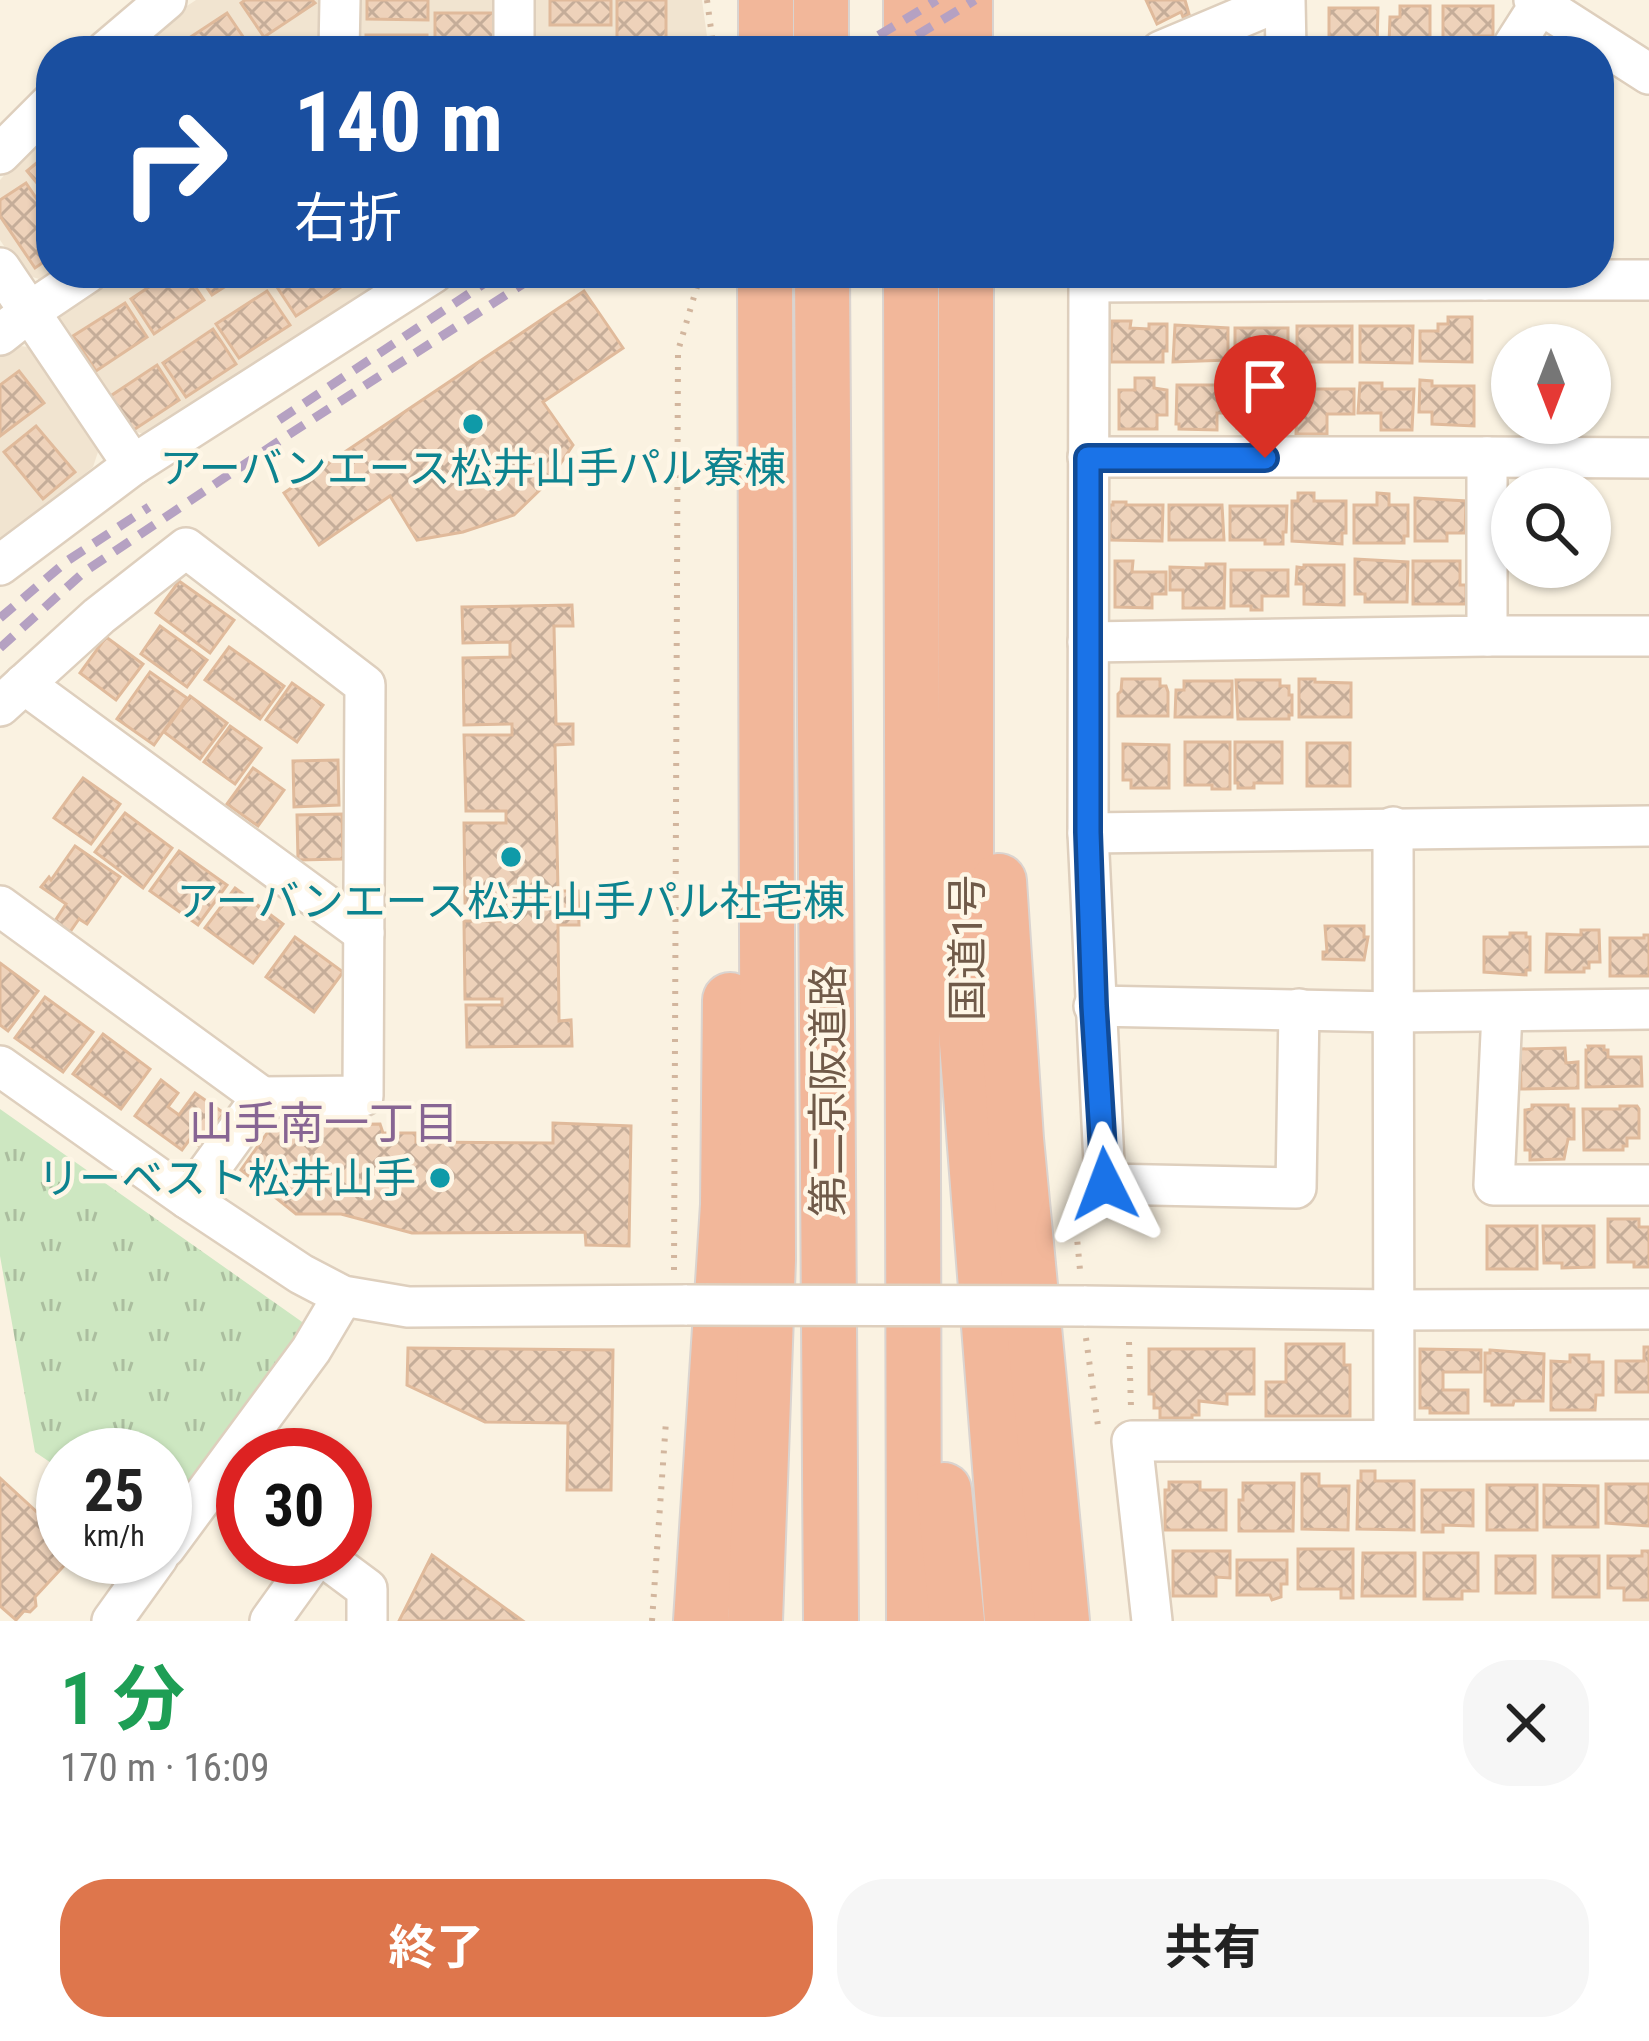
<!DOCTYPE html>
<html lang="ja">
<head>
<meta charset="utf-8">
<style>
  body { margin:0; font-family:"Roboto Condensed","Noto Sans JP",sans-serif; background:#f6f6f6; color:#222; height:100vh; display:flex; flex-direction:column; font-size:45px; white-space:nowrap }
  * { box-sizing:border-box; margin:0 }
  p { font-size:39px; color:#767676 }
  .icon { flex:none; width:66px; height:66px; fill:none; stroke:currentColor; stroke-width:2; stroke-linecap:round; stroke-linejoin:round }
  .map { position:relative; height:1621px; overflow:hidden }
  .drawer { display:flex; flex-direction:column; background:#fff; flex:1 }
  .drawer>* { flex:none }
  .hud { position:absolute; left:36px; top:36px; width:1578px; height:252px; border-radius:48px; box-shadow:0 3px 9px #0004; background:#1a4fa0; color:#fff; overflow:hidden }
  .needle { width:78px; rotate:180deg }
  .controls { position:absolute; left:1491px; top:324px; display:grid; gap:24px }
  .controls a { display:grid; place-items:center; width:120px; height:120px; border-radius:50%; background:#fff; box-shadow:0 3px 9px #0004; font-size:60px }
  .speed { position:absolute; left:36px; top:1428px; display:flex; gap:24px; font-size:60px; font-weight:700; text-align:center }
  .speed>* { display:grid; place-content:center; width:156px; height:156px; border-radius:50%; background:#fff; box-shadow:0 3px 9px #0004; line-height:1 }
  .speed small { font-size:30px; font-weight:400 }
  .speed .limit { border:18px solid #d22; background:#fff; color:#111 }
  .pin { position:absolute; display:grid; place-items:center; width:102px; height:102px; color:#fff; margin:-123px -51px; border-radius:50% 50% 50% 0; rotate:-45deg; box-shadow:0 0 12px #0007 }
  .pin .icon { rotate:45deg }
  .me { position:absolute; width:132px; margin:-66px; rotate:357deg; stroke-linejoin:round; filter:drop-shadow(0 0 9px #0008) }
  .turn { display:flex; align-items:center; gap:42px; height:252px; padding:0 60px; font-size:54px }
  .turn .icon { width:156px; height:156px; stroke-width:2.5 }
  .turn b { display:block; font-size:84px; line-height:102px }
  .round { display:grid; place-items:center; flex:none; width:126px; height:126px; border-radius:48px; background:#f6f6f6 }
  .overview { display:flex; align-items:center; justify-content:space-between; height:204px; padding:0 60px }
  h1 { font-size:72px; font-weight:700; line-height:90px; color:#1e9e55 }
  .action { display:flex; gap:24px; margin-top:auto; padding:24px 60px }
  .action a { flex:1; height:138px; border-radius:48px; background:#de764c; color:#fff; font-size:48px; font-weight:700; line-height:138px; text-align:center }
  .action a+a { background:#f6f6f6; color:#222 }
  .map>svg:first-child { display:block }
  .residential { fill:#f1e4d0 }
  .park { fill:url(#park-tufts) }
  .building { fill:url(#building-cross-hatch); stroke:#e0ba9b; stroke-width:3 }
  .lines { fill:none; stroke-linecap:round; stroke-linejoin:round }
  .minor-casing { stroke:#decfbd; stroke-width:44 }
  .highway-casing { stroke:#dad4d0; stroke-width:58 }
  .path { stroke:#d2b69e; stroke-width:6; stroke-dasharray:3 9; stroke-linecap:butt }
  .minor { stroke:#fff; stroke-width:39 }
  .highway { stroke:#f2b79a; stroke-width:54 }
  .rail { stroke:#b5a1c2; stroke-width:9; stroke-dasharray:18 12; stroke-linecap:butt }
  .minor-bridge-casing { stroke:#decfbd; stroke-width:44; stroke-linecap:butt }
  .minor-bridge { stroke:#fff; stroke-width:39 }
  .route-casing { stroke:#114b97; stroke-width:30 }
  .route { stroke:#1a73e8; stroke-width:21 }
  .culture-dot { fill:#0f9aa8; stroke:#fef6e6; stroke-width:4.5 }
  .labels { text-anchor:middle; stroke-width:9; stroke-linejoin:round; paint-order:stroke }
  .culture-label { font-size:42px; fill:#0d838f; stroke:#fef6e6 }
  .street-label { font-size:42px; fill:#705a49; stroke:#fef6e6 }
  .neighbourhood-label { font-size:45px; fill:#876593; stroke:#fef6e6 }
</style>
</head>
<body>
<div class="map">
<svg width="1649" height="1621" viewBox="0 0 1649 1621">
  <defs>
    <pattern id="park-tufts" width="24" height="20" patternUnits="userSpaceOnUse" patternTransform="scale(3)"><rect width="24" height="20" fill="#cde7c1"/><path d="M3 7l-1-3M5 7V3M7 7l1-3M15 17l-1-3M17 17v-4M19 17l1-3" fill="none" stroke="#abbe9f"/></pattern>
    <pattern id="building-cross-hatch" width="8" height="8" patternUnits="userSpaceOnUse" patternTransform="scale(3)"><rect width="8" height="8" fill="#eed2ba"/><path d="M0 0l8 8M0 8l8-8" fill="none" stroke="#c5ad99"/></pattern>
  </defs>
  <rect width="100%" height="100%" fill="#faf2e1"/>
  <g class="residential">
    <path d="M196,0H319V51H132L167,19Z"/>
    <rect x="353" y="0" width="145" height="51"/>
    <path d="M530,0H702L709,51H530Z"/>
    <path d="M51,124V271L39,279L23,274L0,240V180Z"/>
    <path d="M113,273H396L144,434L123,428L56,325L59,308Z"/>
    <path d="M5,344L28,347L98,452L93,467L0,543V348Z"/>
  </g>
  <path class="park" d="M0,1109L305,1324L165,1513V1455H63V1471L35,1452L0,1256Z"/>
  <g class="building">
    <path d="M245,0H312L315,3L264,37L241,3Z"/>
    <path d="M367,0H428V20L367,19Z"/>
    <rect x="550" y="0" width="61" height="25"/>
    <rect x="617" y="0" width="49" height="39"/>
    <path d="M1146,0H1185L1189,14L1183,17L1181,12L1157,24Z"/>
    <path d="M1400,6H1430V45L1389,44L1390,17H1400Z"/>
    <path d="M1443,6H1493V36H1474V46H1443Z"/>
    <path d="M1329,8H1378L1377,47H1335V40H1329Z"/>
    <path d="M227,13L250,47L244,51H180L177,46Z"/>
    <rect x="435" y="13" width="61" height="38"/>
    <rect x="366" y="35" width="61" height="16"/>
    <path d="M51,151V200L27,171Z"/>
    <path d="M26,183L51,220V257L35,268L0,216V200Z"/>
    <path d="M170,273H186L204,300L154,334L131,299Z"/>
    <path d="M197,273H246L212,295Z"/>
    <path d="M286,273H341L347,283L296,316L273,281Z"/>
    <path d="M267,291L290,325L239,358L216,324Z"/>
    <path d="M584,291L623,348L543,402L573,445L548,482L514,515L463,532L417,540L390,496L319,545L284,493Z"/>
    <path d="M125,303L147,337L96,371L73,336Z"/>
    <path d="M1448,317H1472V362L1420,361V331H1438V324H1448Z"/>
    <path d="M1112,321H1131L1130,328L1149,329V324H1167V351H1163V362H1111Z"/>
    <path d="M1175,325L1228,328V360L1173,362Z"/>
    <rect x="1297" y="326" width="55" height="36"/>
    <path d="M1360,326H1413L1412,363L1360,362Z"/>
    <path d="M1235,328H1288V363L1235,362Z"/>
    <path d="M213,329L236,364L186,397L163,363Z"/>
    <path d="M157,365L179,400L129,433L106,399Z"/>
    <path d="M19,371L44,403L0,436V385Z"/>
    <path d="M1135,378H1154V388L1167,390V415H1157V429H1119V390H1135Z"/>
    <path d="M1420,380L1432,381V386H1474V426L1432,424V412H1419Z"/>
    <path d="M1360,383H1382V389H1414L1412,430H1381V413H1358Z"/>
    <path d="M1298,384H1315V389H1354V414H1327V434H1296Z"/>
    <path d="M1177,385H1226V413H1217V430L1179,429V424H1176Z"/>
    <path d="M1252,386H1286L1288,412H1282V429L1237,428V391H1252Z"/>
    <path d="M36,426L75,472L43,499L4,452Z"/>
    <path d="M1298,493H1314V501H1346V533H1342V544L1292,541V501H1298Z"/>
    <path d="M1377,493L1389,494V505H1408V536H1404V543H1354V505H1377Z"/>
    <path d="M1415,498L1466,501L1465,533H1447V541H1415Z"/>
    <path d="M1113,502H1126V505H1163L1162,541L1110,540V505H1113Z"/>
    <path d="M1169,505H1222L1224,540H1169Z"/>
    <path d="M1230,506H1287L1286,532H1283V544H1265V540H1230Z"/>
    <path d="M1355,559L1408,562L1407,602H1365V594H1355Z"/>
    <path d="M1115,561H1133L1132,572H1166V594H1152V608L1115,607Z"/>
    <path d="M1413,561H1460V585H1466V604H1413Z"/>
    <path d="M1206,564H1225L1224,608H1183V590H1170V567L1206,568Z"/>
    <path d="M1304,565H1344V605L1304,604V584H1296L1297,567L1304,568Z"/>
    <path d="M1231,570H1288V596H1262V610H1251V606H1231Z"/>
    <path d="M179,581L234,620L210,653L156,613Z"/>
    <path d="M572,605L573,626H554L556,724H573V744L555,745L558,891H578L579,925H558L559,1021L571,1020L572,1046L467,1047L466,1005H502V999H465L464,921H505V903H465L464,823H506V811H466L464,735H512V724L464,725L463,658L510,657V642L463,643L462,607Z"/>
    <path d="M160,626L207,660L187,687L141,654Z"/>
    <path d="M106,637L143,664L116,700L80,673Z"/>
    <path d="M229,647L284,686L260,719L205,680Z"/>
    <path d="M150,672L187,698L154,745L117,719Z"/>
    <path d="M1122,679H1160V686H1166L1168,692V716H1118V694L1121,691Z"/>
    <path d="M1299,679H1315V682L1351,683V717H1299Z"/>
    <path d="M1236,680H1280V686H1289V695H1292V715H1289V719H1238Z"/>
    <path d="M1184,681H1232V717H1175L1176,690H1184Z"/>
    <path d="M292,683L323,705L297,742L266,720Z"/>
    <path d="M190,696L227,723L200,759L164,732Z"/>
    <path d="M230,726L261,748L235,784L204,762Z"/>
    <path d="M1185,742H1230V789H1212V785H1185Z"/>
    <path d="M1235,742H1282V783H1254V788H1238V783H1235Z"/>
    <rect x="1307" y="743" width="43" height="43"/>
    <path d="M1123,744L1169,745V788H1131V780H1123Z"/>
    <path d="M338,760L339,805L294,807L293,761Z"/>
    <path d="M253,768L284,790L258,826L227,804Z"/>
    <path d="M83,778L120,804L91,844L54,818Z"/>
    <path d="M125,813L172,848L143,888L95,852Z"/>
    <path d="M342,814L343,859L298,860L297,815Z"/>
    <path d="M75,846L120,877L87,924L79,919L70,932L55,921L66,904L41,887L49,877L51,880Z"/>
    <path d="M179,851L227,885L198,925L150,891Z"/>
    <path d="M235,888L283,924L253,963L205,928Z"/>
    <path d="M1325,926H1364V937H1368L1364,960L1323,959V952H1327Z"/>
    <path d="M1581,930H1599L1600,962H1589V968H1584V972H1546L1547,934L1581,935Z"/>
    <path d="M1510,933H1526V937H1530V970H1526V975L1484,972V937H1510Z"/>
    <path d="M1644,935H1649V976H1610V938H1644Z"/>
    <path d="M295,937L343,972L314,1012L266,977Z"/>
    <path d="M0,963L38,991L8,1031L0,1025Z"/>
    <path d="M45,997L93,1032L63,1072L15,1038Z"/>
    <path d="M103,1034L150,1069L121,1109L73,1074Z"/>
    <path d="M1588,1046H1604V1050H1608V1057H1641L1642,1086L1586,1087V1050H1589Z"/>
    <path d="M1565,1048L1566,1063L1578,1062V1088L1521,1089L1520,1049Z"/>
    <path d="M161,1080L178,1093L168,1107L179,1115L195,1093L224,1113L199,1146L190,1139L182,1150L135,1116Z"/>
    <path d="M1532,1105H1568V1109H1574V1139H1568L1564,1159L1530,1160V1150H1525V1110L1532,1109Z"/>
    <path d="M1620,1106H1637L1639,1109V1138H1627V1146H1623V1150H1584L1583,1109H1620Z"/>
    <path d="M553,1123L631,1126L629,1246L586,1245L585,1232L412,1233L341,1214H296L241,1170L270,1129H299L300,1125L380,1124L383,1133H416V1142L553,1143Z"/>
    <path d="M1608,1219H1639V1227H1649V1267H1634V1262H1608Z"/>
    <rect x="1487" y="1226" width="50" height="43"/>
    <path d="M1543,1226H1594V1267L1562,1268V1263H1544Z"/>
    <path d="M1286,1344H1344V1365H1350V1416H1266V1382H1286Z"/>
    <path d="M1644,1347H1649V1392H1616V1361H1644Z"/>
    <path d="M408,1348L613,1350L611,1490H567L568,1423L485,1422L407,1385Z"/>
    <path d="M1149,1349H1254V1394H1227V1404L1199,1401V1415H1192V1418H1160V1408H1154V1394H1149Z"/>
    <path d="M1420,1349L1481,1350V1372H1443V1390H1468V1413H1430V1408H1420Z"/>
    <path d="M1490,1350L1544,1354L1543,1401H1514L1513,1405H1492V1401H1485V1353H1490Z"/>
    <path d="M1570,1355H1589V1362H1603V1395H1596L1595,1410H1551V1361L1570,1362Z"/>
    <path d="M1361,1471H1375V1481H1414V1530L1357,1529L1358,1481H1361Z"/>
    <path d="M1302,1474H1319V1486H1349L1348,1530L1302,1529Z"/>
    <path d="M0,1478L63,1536V1557H72L35,1597L36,1606L30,1612L24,1611L16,1620L0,1606Z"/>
    <path d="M1169,1482H1200V1490H1226V1530H1165V1490H1169Z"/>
    <path d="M1243,1483H1294L1293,1531H1239V1500H1243Z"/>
    <path d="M1606,1484H1649V1526L1606,1523Z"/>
    <rect x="1487" y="1485" width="50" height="45"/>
    <path d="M1544,1485L1598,1486V1527H1544Z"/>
    <path d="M1422,1490H1473V1526L1443,1525V1532H1422Z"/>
    <path d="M1298,1549H1353V1598H1341V1589H1298Z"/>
    <path d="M1173,1551H1230V1578L1216,1577V1596H1173Z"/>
    <path d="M1642,1551H1649V1600H1624V1588H1608V1556H1642Z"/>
    <path d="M1363,1553H1415V1596H1362Z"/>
    <path d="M1424,1553H1478V1591H1462V1599H1424Z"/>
    <path d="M432,1555L523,1621H399Z"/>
    <rect x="1496" y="1556" width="39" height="37"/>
    <rect x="1553" y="1556" width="46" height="41"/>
    <path d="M1237,1560H1287V1584H1281V1597L1272,1600L1270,1595H1237Z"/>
  </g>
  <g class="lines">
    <defs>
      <g id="minor">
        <path d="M514,0V51"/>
        <path d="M1285,0L1286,51"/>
        <path d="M1540,4L1649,74"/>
        <path d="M106,51L166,0"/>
        <path d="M339,51L340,0"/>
        <path d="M1161,51L1282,0"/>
        <path d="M1510,51L1540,4L1534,0"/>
        <path d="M0,154L51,103"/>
        <path d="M0,268L133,465"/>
        <path d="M1089,273L1088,833L1105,1184L1296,1188L1299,1009"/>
        <path d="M1485,280H1649"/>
        <path d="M1089,282L1485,280V273"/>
        <path d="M0,335L29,312L87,273"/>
        <path d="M1088,457H1487V636L1088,642"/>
        <path d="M1487,457L1649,458"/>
        <path d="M0,565L133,465L433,273"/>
        <path d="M1487,636H1649"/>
        <path d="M24,684L364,933"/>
        <path d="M0,706L99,616L186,548L365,685L363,1096L262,1097L188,1199"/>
        <path d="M1393,827L1394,1440"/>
        <path d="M1088,833L1649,826"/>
        <path d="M0,906L262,1097"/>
        <path d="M1094,1006L1395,1012L1649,1009"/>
        <path d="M1502,1012L1494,1185H1649"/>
        <path d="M0,1066L188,1199L301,1274L343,1296L408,1307L687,1305"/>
        <path d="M1084,1306L1395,1310L1649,1309"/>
        <path d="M165,1548L311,1350L343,1296"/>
        <path d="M324,1557L367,1589V1621"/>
        <path d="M112,1621L158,1557"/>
        <path d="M270,1621L316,1557"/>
        <path d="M1152,1621L1132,1441L1649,1440"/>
      </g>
      <g id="highway">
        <path d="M821,0V51"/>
        <path d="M911,0V51"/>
        <path d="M965,0V51"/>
        <path d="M766,51V0"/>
        <path d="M822,273L831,1621"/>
        <path d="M911,273L914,1621"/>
        <path d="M966,273V1031L1012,1621"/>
        <path d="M999,881L1016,1139L1062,1621"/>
        <path d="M944,1490L957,1621"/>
        <path d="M701,1621L728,1205L730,1000"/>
        <path d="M755,1621L768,1260L765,273"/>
      </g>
    </defs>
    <use href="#minor" class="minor-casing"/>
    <use href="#highway" class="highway-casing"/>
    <g class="path">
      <path d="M707,0L714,51"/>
      <path d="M1074,1206L1080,1270"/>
      <path d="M674,1270L678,351L701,273"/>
      <path d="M1086,1338L1098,1426"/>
      <path d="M1129,1342L1131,1407"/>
      <path d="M652,1621L666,1421"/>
    </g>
    <use href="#minor" class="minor"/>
    <use href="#highway" class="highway"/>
    <g class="rail">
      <path d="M853,51L937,0"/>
      <path d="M891,51L975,0"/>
      <path d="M279,420L500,273"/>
      <path d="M0,618L67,561L149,507"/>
      <path d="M0,648L84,572L288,435L540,273"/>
    </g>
    <defs>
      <path id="minor-bridge" d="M687,1305L1084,1306"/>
    </defs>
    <use href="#minor-bridge" class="minor-bridge-casing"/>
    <use href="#minor-bridge" class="minor-bridge"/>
  </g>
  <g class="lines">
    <defs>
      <path id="route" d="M1105,1184L1094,1006L1088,832V458H1265"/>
    </defs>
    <use href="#route" class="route-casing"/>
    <use href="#route" class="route"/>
  </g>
  <g class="culture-dot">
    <circle cx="473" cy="424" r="12"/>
    <circle cx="511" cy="857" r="12"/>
    <circle cx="440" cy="1178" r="12"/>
  </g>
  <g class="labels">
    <g class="culture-label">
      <text x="473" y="483">アーバンエース松井山手パル寮棟</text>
      <text x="511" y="916">アーバンエース松井山手パル社宅棟</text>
      <text x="416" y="1193" text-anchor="end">リーベスト松井山手</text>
    </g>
    <g class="street-label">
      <text transform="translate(967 948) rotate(-90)" y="15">国道1号</text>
      <text transform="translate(828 1091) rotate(-90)" y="15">第二京阪道路</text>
    </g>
    <g class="neighbourhood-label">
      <text x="324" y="1139">山手南一丁目</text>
    </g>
  </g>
</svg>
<div class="controls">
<a><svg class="needle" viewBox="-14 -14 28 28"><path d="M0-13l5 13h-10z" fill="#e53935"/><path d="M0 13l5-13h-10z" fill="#767676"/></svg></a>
<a><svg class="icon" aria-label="search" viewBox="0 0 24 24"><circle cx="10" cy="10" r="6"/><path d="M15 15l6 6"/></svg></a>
</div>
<div class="speed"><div>25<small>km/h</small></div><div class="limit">30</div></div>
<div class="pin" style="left:1265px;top:458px;background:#d93025"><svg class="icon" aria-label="arrive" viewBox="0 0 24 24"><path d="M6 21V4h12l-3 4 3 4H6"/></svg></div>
<svg class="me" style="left:1105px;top:1184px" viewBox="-20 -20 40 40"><path d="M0-17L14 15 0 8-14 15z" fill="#1a73e8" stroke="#fff" stroke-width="4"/></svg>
<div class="hud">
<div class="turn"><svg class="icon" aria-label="right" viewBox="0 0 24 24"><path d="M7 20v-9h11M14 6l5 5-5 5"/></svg><div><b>140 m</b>右折</div></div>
</div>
</div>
<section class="drawer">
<div class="overview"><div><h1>1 分</h1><p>170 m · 16:09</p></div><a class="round"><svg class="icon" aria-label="close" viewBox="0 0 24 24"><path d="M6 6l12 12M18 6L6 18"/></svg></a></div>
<div class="action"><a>終了</a><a>共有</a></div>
</section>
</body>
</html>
